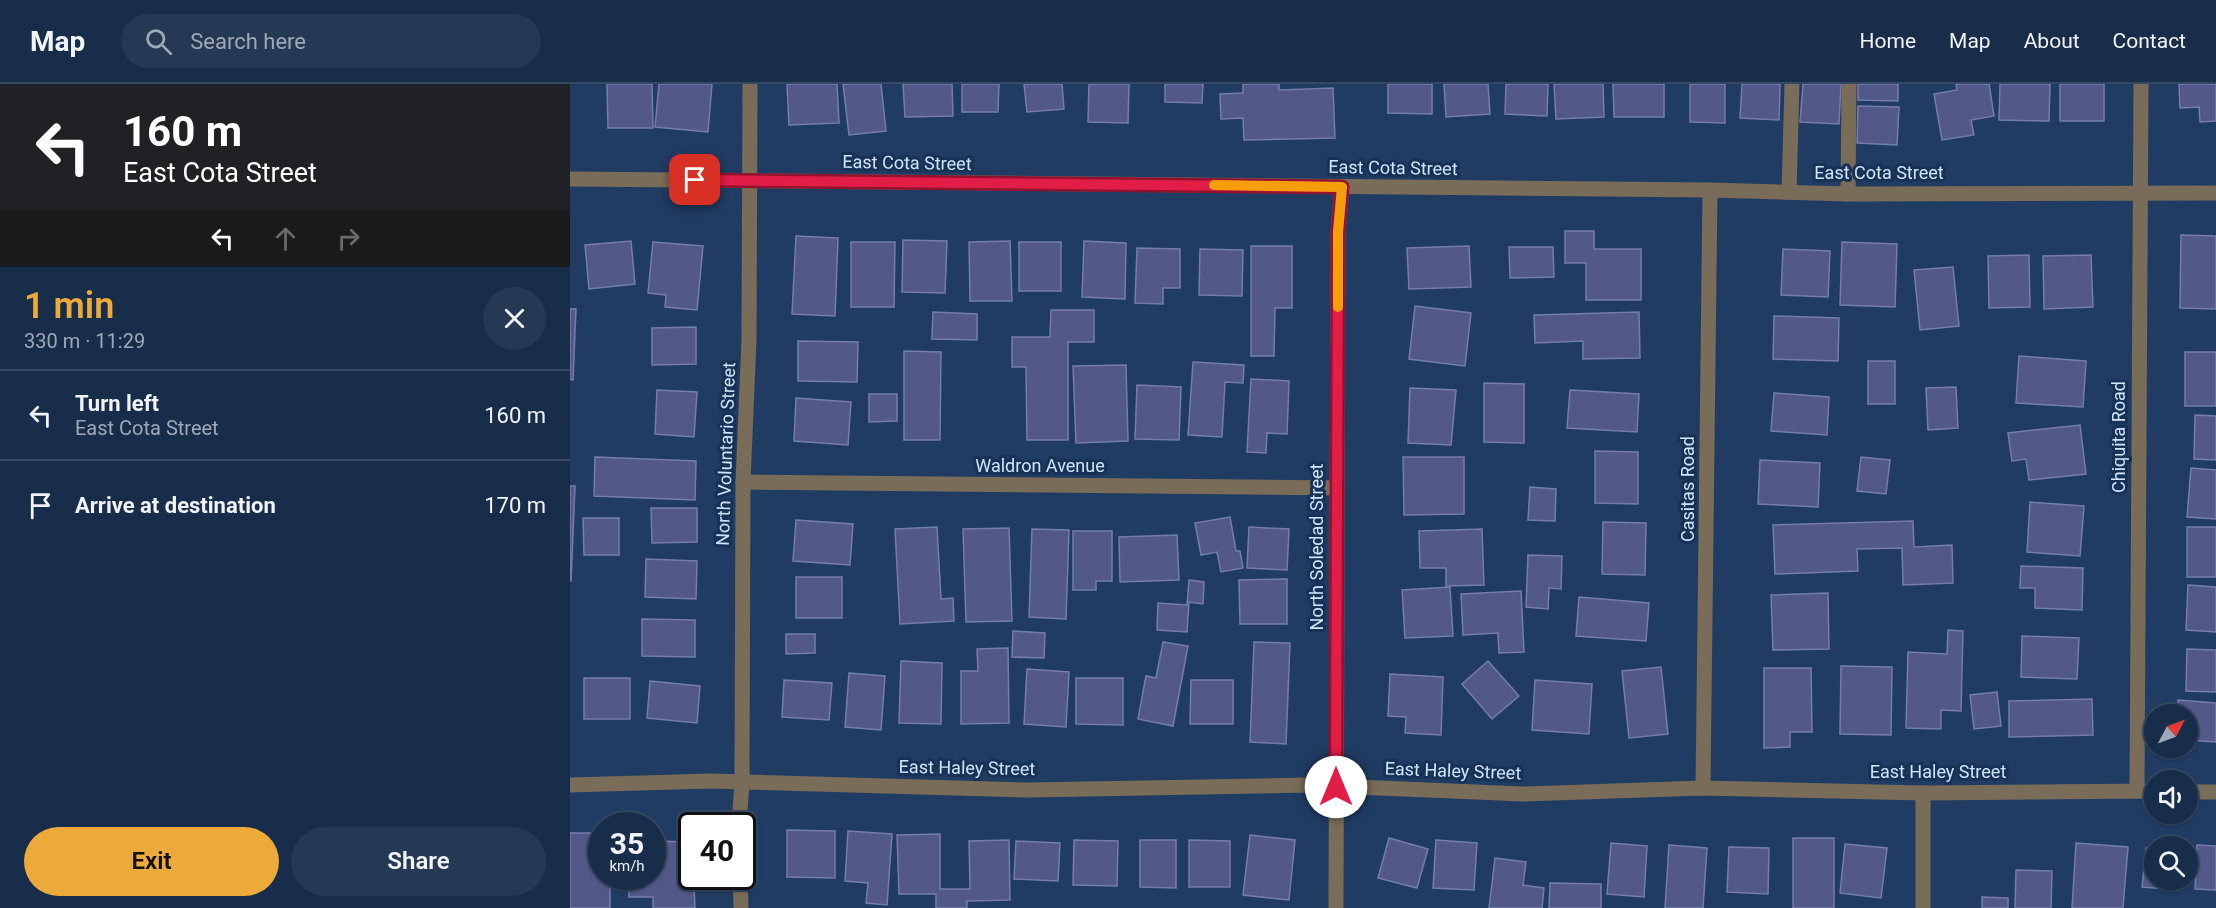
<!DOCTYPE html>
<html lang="en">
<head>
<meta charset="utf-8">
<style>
  body { margin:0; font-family:Roboto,sans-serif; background:#253954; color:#f1f3f6; height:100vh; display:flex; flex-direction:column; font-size:22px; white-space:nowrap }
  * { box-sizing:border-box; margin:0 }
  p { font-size:20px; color:#9fa8b5 }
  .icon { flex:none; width:33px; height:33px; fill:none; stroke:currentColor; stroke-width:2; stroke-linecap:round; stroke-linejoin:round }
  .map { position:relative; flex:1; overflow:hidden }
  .details { display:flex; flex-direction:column; background:#182d4a; width:570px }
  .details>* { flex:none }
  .hud { background:#202124; color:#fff; overflow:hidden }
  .needle { width:39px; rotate:49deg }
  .tools { position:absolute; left:1574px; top:620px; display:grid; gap:12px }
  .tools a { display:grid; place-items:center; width:54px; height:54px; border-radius:50%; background:#182d4a; box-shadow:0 2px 4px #0004,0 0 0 2px #364962; font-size:30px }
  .speed { position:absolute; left:18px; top:728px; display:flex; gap:12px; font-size:30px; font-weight:700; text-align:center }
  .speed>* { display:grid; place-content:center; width:78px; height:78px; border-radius:50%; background:#182d4a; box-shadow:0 2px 4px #0004,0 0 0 2px #364962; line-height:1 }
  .speed small { font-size:15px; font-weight:400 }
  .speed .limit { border:3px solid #111; border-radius:9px; background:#fff; color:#111 }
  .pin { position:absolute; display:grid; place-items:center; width:51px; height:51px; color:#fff; margin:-26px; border-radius:12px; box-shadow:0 3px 9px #0006 }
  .me { position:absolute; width:66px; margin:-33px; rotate:0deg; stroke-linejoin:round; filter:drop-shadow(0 0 4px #0008) }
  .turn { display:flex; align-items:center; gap:21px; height:126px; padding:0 24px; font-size:27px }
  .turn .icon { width:78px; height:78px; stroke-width:2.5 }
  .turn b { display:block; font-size:42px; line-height:51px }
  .lanes { display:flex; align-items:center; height:57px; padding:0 24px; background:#0003; justify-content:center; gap:30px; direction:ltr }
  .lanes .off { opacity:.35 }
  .round { display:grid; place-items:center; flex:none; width:63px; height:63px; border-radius:32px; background:#253954 }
  .headline { display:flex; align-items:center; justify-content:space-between; height:102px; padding:0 24px }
  h1 { font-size:36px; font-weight:600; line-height:45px; color:#ebaa39 }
  .cta { display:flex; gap:12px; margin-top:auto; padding:12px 24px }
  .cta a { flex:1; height:69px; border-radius:36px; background:#ebaa39; color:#111; font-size:24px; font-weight:600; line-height:69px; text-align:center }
  .cta a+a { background:#253954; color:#f1f3f6 }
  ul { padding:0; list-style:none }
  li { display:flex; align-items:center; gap:18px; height:90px; padding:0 24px; border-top:2px solid #364962 }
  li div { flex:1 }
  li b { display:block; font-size:22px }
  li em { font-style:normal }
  header { display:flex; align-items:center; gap:36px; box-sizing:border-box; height:84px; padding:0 30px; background:#182d4a; border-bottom:2px solid #364962 }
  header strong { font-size:28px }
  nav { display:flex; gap:33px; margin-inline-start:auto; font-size:21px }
  .search { width:420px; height:54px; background:#253954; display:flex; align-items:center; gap:15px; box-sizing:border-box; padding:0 21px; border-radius:33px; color:#9fa8b5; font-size:22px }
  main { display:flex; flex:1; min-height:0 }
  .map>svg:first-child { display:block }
  .building { fill:#525887; stroke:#757dae; stroke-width:1.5 }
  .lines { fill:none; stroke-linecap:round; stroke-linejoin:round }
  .service { stroke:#796c58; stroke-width:15 }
  .minor { stroke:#796c58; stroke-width:15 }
  .tertiary { stroke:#796c58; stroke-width:15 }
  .route-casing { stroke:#92132f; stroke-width:15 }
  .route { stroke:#e11d48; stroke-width:10 }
  .slow { stroke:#f59e0b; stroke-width:10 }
  .labels { text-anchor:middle; stroke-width:6; stroke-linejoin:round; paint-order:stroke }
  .street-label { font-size:18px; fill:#d2e3fb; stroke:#163257 }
</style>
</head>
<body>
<header>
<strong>Map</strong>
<div class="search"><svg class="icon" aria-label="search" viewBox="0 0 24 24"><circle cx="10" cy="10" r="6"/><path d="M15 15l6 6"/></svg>Search here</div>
<nav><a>Home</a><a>Map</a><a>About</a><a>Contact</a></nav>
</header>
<main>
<section class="details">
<div class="hud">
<div class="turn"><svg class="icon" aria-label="left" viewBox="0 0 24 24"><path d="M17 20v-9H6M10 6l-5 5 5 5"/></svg><div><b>160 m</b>East Cota Street</div></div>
<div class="lanes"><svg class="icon" aria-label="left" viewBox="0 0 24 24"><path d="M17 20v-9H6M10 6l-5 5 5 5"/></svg><svg class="icon off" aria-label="ahead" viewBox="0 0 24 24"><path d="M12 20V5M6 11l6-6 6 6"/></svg><svg class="icon off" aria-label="right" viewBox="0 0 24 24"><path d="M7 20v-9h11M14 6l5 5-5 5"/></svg></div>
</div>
<div class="headline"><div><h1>1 min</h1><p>330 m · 11:29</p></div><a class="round"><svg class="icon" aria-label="close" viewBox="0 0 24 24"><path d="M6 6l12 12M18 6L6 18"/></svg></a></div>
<ul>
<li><svg class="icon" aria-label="left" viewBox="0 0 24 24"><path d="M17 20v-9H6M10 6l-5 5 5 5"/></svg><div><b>Turn left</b><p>East Cota Street</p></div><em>160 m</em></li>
<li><svg class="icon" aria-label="arrive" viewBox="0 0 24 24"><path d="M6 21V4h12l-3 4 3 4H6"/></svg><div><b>Arrive at destination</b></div><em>170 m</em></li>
</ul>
<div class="cta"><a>Exit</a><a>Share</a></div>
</section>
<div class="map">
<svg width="1646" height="824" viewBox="0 0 1646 824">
  <rect width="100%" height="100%" fill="#203c63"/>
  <g class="building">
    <path d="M37,0H82L83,44H38Z"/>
    <path d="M89,0H142L138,48L85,43Z"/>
    <path d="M217,0H267L269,39L219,41Z"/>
    <path d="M273,0H311L316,47L279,51Z"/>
    <path d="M333,0H382L383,32L335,33Z"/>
    <path d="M392,0H429L428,28H392Z"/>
    <path d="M454,0H492L494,25L457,28Z"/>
    <path d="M519,0H559L558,39L518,38Z"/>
    <path d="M595,0H633L632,19L595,18Z"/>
    <path d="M673,0H709V6L763,4L765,54L674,56L673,34L651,35L650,10L673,9Z"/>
    <path d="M818,0H862V30L818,29Z"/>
    <path d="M874,0H918L920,30L876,33Z"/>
    <path d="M936,0H978L977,32L935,30Z"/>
    <path d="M984,0H1033L1034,33L986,35Z"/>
    <path d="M1043,0H1094V33H1044Z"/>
    <path d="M1120,0H1155V39L1120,38Z"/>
    <path d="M1172,0H1210L1209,36L1170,34Z"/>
    <path d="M1233,0H1271L1269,40L1230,38Z"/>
    <path d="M1288,0H1328V17L1288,16Z"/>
    <path d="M1386,0H1419L1424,32L1401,36L1404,51L1372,56L1364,10L1387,6Z"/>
    <path d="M1430,0H1480L1479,37L1429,36Z"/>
    <rect x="1490" y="0" width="44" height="37"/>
    <path d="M1609,0H1646V37L1630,38L1629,23L1610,24Z"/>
    <path d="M1288,22L1329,23L1327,61L1287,59Z"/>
    <path d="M995,147H1024V165H1071V216H1016V179H995Z"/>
    <path d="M1611,151L1646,152V225L1610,224Z"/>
    <path d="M226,152L268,154L265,232L222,230Z"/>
    <path d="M333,156L377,157L375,209L332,208Z"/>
    <path d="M61,157L65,200L19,205L15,161Z"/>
    <path d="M440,157L442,217H400L399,158Z"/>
    <path d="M514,157L556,159L555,215L512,213Z"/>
    <path d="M83,158L133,162L127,226L95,223L96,211L78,209Z"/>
    <path d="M281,158H325L324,223H281Z"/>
    <rect x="449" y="158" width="42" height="49"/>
    <path d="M1272,158L1327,160L1325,223L1270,221Z"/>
    <path d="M681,162H722V224H705L704,272H681Z"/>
    <path d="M899,162L901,203L839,205L837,164Z"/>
    <path d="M939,163H983L984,193L940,194Z"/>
    <path d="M567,164L610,165V204H593V220L565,219Z"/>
    <path d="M630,165L673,166L672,212L629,211Z"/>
    <path d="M1213,165L1260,167L1258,213L1211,211Z"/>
    <path d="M1459,171L1460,223L1419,224L1418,172Z"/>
    <path d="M1521,171L1523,223L1474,225L1473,172Z"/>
    <path d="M1383,183L1389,242L1350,246L1344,186Z"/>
    <path d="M845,222L901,229L895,282L839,275Z"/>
    <path d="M0,225H6L3,296L0,295Z"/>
    <path d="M481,226H524V258H498V356H457L456,283H442V253H480Z"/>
    <path d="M363,228L407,230V256L362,255Z"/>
    <path d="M1069,228L1070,274L1013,275V257L965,259L964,231Z"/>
    <path d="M1204,232L1269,234L1268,277L1203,275Z"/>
    <path d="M126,243V280L82,281V244Z"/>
    <path d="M228,257L288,258L287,298L228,297Z"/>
    <path d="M334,267L371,268L370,356H334Z"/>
    <rect x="1615" y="268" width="31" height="54"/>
    <path d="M1449,272L1516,277L1513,323L1446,319Z"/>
    <rect x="1298" y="277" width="27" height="43"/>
    <path d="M623,278L674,281L673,299L655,298L652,353L618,351Z"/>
    <path d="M556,281L558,357L506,359L503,282Z"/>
    <path d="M681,295L719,297L717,350L697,349L696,369L677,368Z"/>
    <path d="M914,299L954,300V359L914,358Z"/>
    <path d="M567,301L611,303L609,356L565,355Z"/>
    <path d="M1386,303L1388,344L1358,346L1356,304Z"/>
    <path d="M840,304L886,306L881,361L838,359Z"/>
    <path d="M87,306L127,308L124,353L85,350Z"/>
    <path d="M1000,306L1069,310L1067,348L997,344Z"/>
    <path d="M1204,309L1259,313L1257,351L1201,347Z"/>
    <path d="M299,310H327V337L299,338Z"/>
    <path d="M226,314L281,318L278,361L224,357Z"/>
    <path d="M1625,331L1646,332V376L1624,375Z"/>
    <path d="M1510,341L1516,390L1459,396L1456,375L1442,377L1438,349Z"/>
    <path d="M1025,367L1068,368V420L1025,419Z"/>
    <path d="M25,373L126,377L125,416L24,412Z"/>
    <path d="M833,373H894V430L834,431Z"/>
    <path d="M1291,373L1320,376L1316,410L1287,407Z"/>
    <path d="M1190,376L1250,379L1248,423L1188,420Z"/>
    <path d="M1621,384L1646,386V435L1617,433Z"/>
    <path d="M0,402H5L1,497H0Z"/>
    <path d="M960,403L986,405L985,437L958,436Z"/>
    <path d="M1460,418L1514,422L1510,472L1457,468Z"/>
    <path d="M81,424H127V458L82,459Z"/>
    <path d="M660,433L666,467H670L673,484L651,488L647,468L631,471L625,439Z"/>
    <path d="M13,434H49V471H14Z"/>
    <path d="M226,436L283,440L280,481L223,477Z"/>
    <path d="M1343,437L1344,463L1382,461L1383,499L1333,501L1332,464L1287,465L1288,487L1205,490L1203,441Z"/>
    <path d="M1033,438L1076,439L1075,491L1032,490Z"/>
    <path d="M367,443L371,515L383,514L384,537L330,540L325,445Z"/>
    <path d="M679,443L719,445L717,486L677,484Z"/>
    <rect x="1617" y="443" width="29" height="50"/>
    <path d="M439,444L442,537L396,538L393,445Z"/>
    <path d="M462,445L499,446L496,535L459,533Z"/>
    <path d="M912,445L914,501L876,502V484H850L849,447Z"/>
    <path d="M503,447H542V497H526V506H503Z"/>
    <path d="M607,451L609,496L550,498L549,453Z"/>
    <path d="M958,471L992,472L991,505L979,504L978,525L956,523Z"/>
    <path d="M76,475L127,477L126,515L75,513Z"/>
    <path d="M1451,482L1513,484L1512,526L1465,524V504H1450Z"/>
    <rect x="226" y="493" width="46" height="41"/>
    <path d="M717,495V540H670L669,496Z"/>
    <path d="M619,496L634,498L633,520L619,518L617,548L587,546L588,519L617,521Z"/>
    <path d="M1618,501L1646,503V548L1616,546Z"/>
    <path d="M880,503L883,552L835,554L832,506Z"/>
    <path d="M951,507L954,568L929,569L928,549L893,551L891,510Z"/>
    <path d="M1258,509L1259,565L1203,566L1201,511Z"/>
    <path d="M1009,513L1079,519L1076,557L1006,552Z"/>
    <path d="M72,535L125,536V573L72,572Z"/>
    <path d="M1378,546L1393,547L1391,627L1371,626V645L1336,644L1338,568L1377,570Z"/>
    <path d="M443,547L475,549L474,574L442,573Z"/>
    <path d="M216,550H245V569L216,570Z"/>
    <path d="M1452,552L1509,554L1507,595L1451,593Z"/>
    <path d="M593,558L618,562L603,642L568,635L576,592L586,594Z"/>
    <path d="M684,558L720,559L716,660L680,658Z"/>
    <path d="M438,564L439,639L391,640V587H408L407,565Z"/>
    <path d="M1617,565L1646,566V608L1616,607Z"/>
    <path d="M331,577L372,579L371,640L329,639Z"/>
    <path d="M918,577L949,612L922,635L892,600Z"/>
    <path d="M1271,582L1322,583L1321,651L1270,650Z"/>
    <path d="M1091,583L1098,650L1059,654L1052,587Z"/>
    <path d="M1194,584H1241L1242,648H1220V663L1194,664Z"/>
    <path d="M457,585L499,588L496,643L454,640Z"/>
    <path d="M279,589L315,592L311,646L275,643Z"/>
    <path d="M820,590L873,593L871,651L835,649L836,633L818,632Z"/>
    <rect x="14" y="594" width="46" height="41"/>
    <path d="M506,594H553V641L506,640Z"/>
    <path d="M214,596L262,599L259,636L212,633Z"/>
    <path d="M621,596H663V640H620Z"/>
    <path d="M965,596L1022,600L1019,650L962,646Z"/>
    <path d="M80,597L130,602L127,639L77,634Z"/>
    <path d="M1427,608L1431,642L1404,645L1400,611Z"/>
    <path d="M1522,615L1523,651L1439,653V617Z"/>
    <path d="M1608,616L1646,619V658L1617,656V630H1608Z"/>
    <path d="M217,746L265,747V794L217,793Z"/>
    <path d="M278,747L322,750L317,821L296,819L298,799L275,797Z"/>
    <path d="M0,749H32V792H40V824H0Z"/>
    <path d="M370,750V805H400L399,757L439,756L440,816L397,817V824H366V810H329L327,751Z"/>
    <path d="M680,751L725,756L719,816L673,811Z"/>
    <path d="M819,754L858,765L847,804L808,794Z"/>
    <rect x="1223" y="754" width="41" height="70"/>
    <path d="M504,756L548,757L547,802L503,801Z"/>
    <path d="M570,756H606V804L570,803Z"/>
    <path d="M619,756L660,757V803H619Z"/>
    <path d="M866,756L907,759L904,806L863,804Z"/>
    <path d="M82,757L122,758L125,824H83V813H59V792H82Z"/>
    <path d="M446,757L490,759L488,797L444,795Z"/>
    <path d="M1041,759L1077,762L1074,813L1037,810Z"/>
    <path d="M1506,759L1558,763L1553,824H1502Z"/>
    <path d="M1275,760L1317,764L1311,814L1270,809Z"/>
    <path d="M1099,761L1137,764L1133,824H1095Z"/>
    <path d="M1627,761L1646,762V806L1625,805Z"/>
    <path d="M1159,763L1199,764L1198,810L1157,808Z"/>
    <path d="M1576,764H1584V795H1609V806L1572,803Z"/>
    <path d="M925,774L956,778L953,801L974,804L972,824H919Z"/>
    <path d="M1446,786L1482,787L1481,824H1445Z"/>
    <path d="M980,799L1031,800V824H979Z"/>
    <path d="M1412,813L1438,814V824H1412Z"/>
  </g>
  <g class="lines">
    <g class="service">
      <path d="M1219,108L1222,0"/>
      <path d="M1278,110L1279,0"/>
    </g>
    <g class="minor">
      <path d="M173,398L767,404"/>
      <path d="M0,701L141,697L458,706L737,701L953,710L1133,704L1353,709L1584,707"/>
      <path d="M1133,704L1140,106"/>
      <path d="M1567,707L1571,0"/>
      <path d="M1617,708H1646"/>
      <path d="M169,741L172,698L173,398L179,256L180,0"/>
      <path d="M170,792L171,824"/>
      <path d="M1353,824V709"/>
    </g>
    <g class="tertiary">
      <path d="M0,95L1140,106L1278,110L1646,109"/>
      <path d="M766,824L768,148L772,103"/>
    </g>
  </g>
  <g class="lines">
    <defs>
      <path id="route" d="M125,96L772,103L768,148L766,703"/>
    </defs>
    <use href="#route" class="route-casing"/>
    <use href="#route" class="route"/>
    <path class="slow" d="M644,101L772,103L768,148V223"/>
  </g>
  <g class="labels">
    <g class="street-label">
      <text transform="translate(337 79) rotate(1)" y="6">East Cota Street</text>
      <text transform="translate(823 84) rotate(1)" y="6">East Cota Street</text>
      <text x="1309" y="95">East Cota Street</text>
      <text transform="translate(1549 353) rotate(-90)" y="6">Chiquita Road</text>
      <text transform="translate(156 370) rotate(-88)" y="6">North Voluntario Street</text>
      <text x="470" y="388">Waldron Avenue</text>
      <text transform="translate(1118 405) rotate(-90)" y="6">Casitas Road</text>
      <text transform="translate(747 463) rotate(-90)" y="6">North Soledad Street</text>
      <text transform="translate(397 684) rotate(1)" y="6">East Haley Street</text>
      <text transform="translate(883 687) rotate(2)" y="6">East Haley Street</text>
      <text x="1368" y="694">East Haley Street</text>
    </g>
  </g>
</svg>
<div class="tools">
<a><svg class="needle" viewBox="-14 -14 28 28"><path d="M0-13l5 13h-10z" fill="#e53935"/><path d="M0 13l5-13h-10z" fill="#9fa8b5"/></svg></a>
<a><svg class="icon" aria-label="sound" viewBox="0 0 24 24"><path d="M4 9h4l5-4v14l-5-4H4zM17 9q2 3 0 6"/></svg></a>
<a><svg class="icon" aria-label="search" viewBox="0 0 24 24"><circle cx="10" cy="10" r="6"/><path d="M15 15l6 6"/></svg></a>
</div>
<div class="speed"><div>35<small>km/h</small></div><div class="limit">40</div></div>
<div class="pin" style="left:125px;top:96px;background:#d93025"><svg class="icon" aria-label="arrive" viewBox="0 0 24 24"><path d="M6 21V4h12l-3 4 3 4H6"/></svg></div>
<svg class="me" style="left:766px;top:703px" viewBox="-20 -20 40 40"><circle r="19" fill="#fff"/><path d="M0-13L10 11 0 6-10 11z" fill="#e11d48"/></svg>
</div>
</main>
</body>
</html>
